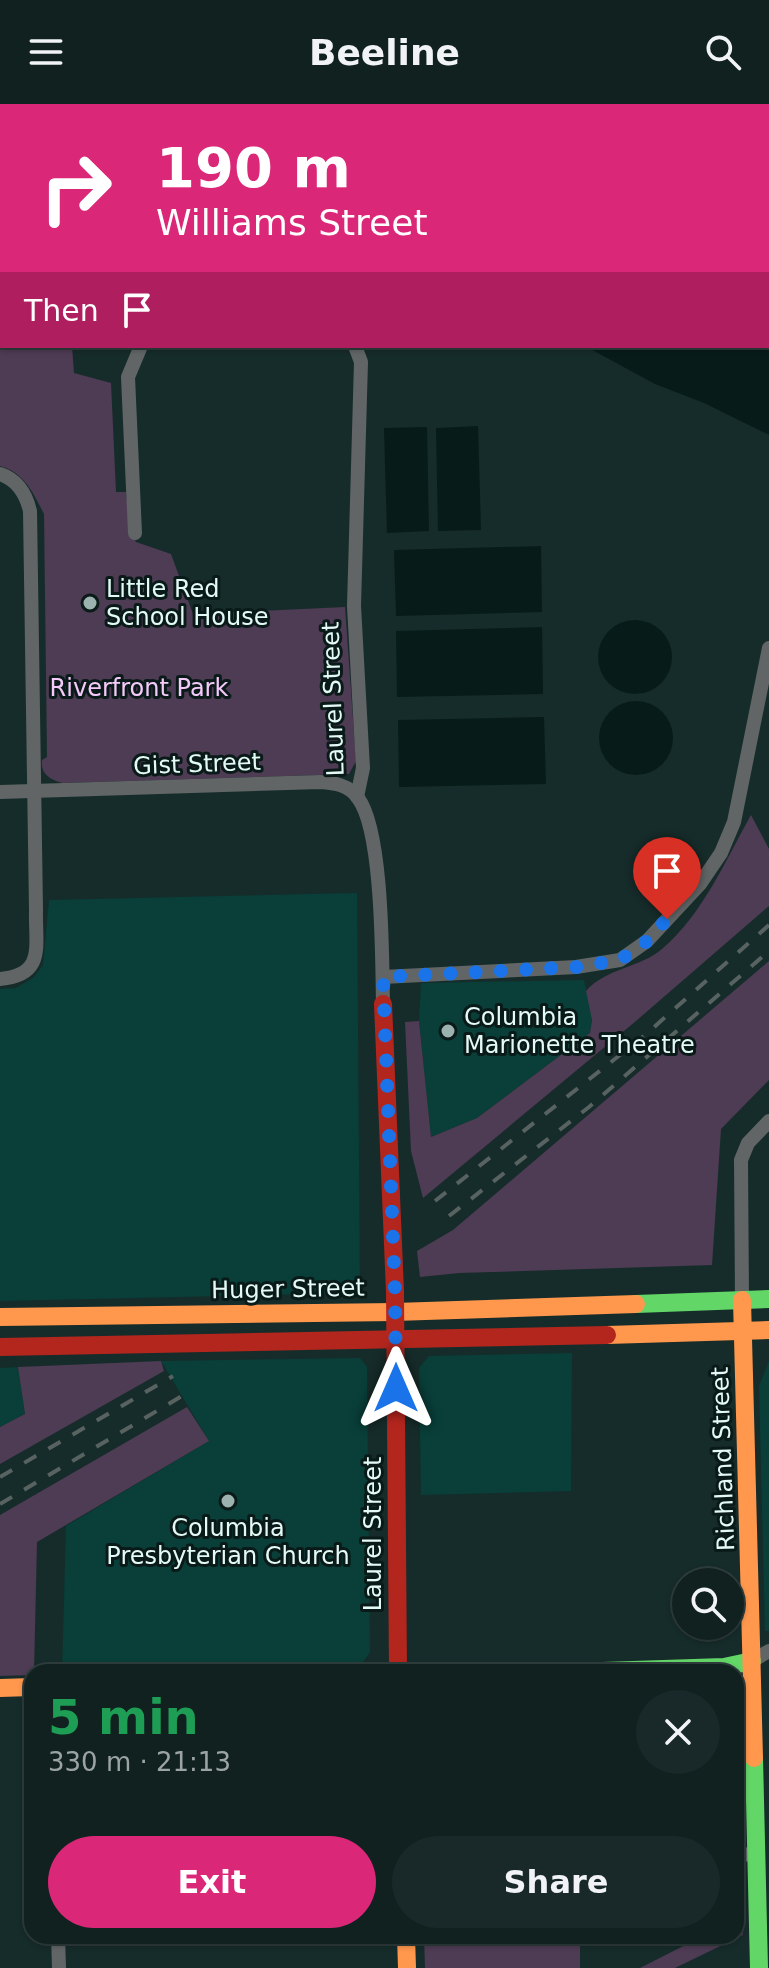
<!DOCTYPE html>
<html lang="en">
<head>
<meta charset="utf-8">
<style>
  body { margin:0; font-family:"DejaVu Sans",sans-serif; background:#192929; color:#f1f3f6; height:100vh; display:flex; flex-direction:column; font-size:30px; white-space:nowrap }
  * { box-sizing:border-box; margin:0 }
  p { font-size:26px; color:#9ca3a5 }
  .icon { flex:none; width:44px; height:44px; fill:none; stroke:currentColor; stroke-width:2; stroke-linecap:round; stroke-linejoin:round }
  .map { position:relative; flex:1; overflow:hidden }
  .details { position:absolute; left:24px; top:1560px; width:720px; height:280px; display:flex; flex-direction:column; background:#102120; border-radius:24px; box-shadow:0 2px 6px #0004,0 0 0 2px #303e3e }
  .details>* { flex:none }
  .guide { position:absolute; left:0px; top:0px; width:770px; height:244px; box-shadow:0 2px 6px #0004,0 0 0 2px #303e3e; background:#db2777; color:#fff; overflow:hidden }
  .buttons { position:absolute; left:672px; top:1464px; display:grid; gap:16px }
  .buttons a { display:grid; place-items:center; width:72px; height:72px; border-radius:50%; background:#102120; box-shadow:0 2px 6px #0004,0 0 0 2px #303e3e; font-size:40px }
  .pin { position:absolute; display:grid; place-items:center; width:68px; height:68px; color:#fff; margin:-82px -34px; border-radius:50% 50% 50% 0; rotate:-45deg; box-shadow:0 0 8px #0007 }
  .pin .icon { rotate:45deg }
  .me { position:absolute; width:88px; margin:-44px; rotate:0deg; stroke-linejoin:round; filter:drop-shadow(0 0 6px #0008) }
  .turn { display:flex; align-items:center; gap:28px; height:168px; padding:0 24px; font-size:36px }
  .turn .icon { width:104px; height:104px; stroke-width:2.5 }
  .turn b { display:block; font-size:56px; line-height:68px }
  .then { display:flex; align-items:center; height:76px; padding:0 24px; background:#0003; gap:16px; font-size:30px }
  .round { display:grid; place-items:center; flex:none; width:84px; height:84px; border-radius:42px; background:#192929 }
  .overview { display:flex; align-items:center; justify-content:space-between; height:136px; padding:0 24px }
  h1 { font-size:48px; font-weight:800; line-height:60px; color:#1e9e55 }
  .primary-button { display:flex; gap:16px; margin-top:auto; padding:16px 24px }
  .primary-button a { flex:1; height:92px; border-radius:48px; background:#db2777; color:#fff; font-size:32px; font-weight:800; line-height:92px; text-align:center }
  .primary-button a+a { background:#192929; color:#f1f3f6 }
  header { display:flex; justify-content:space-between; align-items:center; height:104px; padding:0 24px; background:#102120; font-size:36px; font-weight:800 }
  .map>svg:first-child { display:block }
  .built { fill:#093e39 }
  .green { fill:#4e3b54 }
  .water { fill:#071c19 }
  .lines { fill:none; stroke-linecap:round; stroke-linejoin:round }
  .street { stroke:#616566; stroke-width:14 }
  .fast { stroke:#63d668; stroke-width:18 }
  .slow { stroke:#ff974d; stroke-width:18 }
  .jam { stroke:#b3261e; stroke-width:18 }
  .rail { stroke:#576261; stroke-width:4; stroke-dasharray:14 14; stroke-linecap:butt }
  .route { stroke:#1a73e8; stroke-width:14; stroke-dasharray:0 25.2 }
  .poi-dot { fill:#9cb2af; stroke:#091a18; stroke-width:3 }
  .labels { text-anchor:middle; stroke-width:6; stroke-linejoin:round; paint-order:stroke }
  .poi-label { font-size:24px; fill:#e4faf6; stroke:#091a18; text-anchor:start }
  .park-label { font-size:24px; fill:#f5cafa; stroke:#091a18 }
  .street-label { font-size:24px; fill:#e4faf6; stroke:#091a18 }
</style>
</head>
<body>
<header><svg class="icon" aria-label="menu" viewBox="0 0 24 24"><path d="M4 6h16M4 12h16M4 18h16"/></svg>Beeline<svg class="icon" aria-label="search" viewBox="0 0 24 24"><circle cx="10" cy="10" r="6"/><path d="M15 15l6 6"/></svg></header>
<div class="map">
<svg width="769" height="1864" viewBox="0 0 769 1864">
  <rect width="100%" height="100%" fill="#162c2a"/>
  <g class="built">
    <path d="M357,789L360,1189L0,1197V885L16,884L33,874L43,861L49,796Z"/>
    <path d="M584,876L592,913L590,929L477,1014L431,1033L419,917L421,879Z"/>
    <path d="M572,1249L571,1387L421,1391L419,1264L429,1252Z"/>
    <path d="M360,1254L367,1263L370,1548L361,1561L62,1568L66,1422L209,1337L161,1257Z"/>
    <path d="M769,1257V1527H765L759,1282Z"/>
    <path d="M18,1263L25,1310L0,1323V1264Z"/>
  </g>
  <g class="green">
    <path d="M0,22L2,242H72L74,269L111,279L116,388H126L130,426L136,438L171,450L193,510L203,513L214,509L345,503L356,657L349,670L63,679C51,676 40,670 42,656L47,653L44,410C34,390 24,368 0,362Z"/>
    <path d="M751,711L769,745V802L636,917L423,1094L411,1047L405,918L419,917L431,1033L477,1014L590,929L592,916L586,887C606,864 640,864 662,845C703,810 725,757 751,711Z"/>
    <path d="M769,857V976L721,1025L712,1161L459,1169L420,1173L417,1147L453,1126Z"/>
    <path d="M161,1257L164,1267L0,1360V1323L25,1310L18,1263Z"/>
    <path d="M187,1303L209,1337L37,1438L34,1568L32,1571L0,1572V1411Z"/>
    <path d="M742,1812L743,1831L675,1864H640L703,1832H736V1815Z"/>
    <path d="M424,1832H580V1864H425Z"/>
  </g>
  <g class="water">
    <path d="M403,0H769V331L704,299L655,280L585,242H768V2H402Z"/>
    <path d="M478,322L481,426L438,427L436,324Z"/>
    <path d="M427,323L429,427L387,429L384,324Z"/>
    <path d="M541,442L542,508L396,512L394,446Z"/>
    <circle cx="635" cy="553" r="37"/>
    <path d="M542,523L543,590L397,593L396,527Z"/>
    <circle cx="636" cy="634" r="37"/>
    <path d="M544,613L546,680L399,683L398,616Z"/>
  </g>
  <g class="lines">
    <g class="street">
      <path d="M355,242L361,258L354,502L363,664L357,693"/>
      <path d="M0,370C18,376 26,390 30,407L36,806C35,842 46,871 0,875"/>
      <path d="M135,429L128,273L141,242"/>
      <path d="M0,688L320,678C335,679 349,681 358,694C383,727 382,855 383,900"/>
      <path d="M383,873L576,863L620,856L647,837L700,780L721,749L734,718L769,544"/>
      <path d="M742,1196L741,1056L748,1039L769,1017"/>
      <path d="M752,1557L769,1547"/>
      <path d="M736,1751L756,1750"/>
      <path d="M58,1832L59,1864"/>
    </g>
    <g class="fast">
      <path d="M636,1200L769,1195"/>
      <path d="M572,1568L724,1563L752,1557"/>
      <path d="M754,1654L759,1864"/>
    </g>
    <g class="slow">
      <path d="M742,1196L754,1654"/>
      <path d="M0,1213L395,1208L636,1200"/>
      <path d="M607,1231L769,1226"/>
      <path d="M0,1584L32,1583"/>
      <path d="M406,1832L407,1864"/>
    </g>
    <g class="jam">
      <path d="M383,900L395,1188L398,1568"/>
      <path d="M0,1243L607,1231"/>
    </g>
    <g class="rail">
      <path d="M435,1097L644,932L769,821"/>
      <path d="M449,1112L589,1003L769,847"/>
      <path d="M0,1373L173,1272"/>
      <path d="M0,1400L182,1292"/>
    </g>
  </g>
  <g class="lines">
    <path class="route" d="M396,1284L395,1188L383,873L576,863L620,856L647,837L667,815"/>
  </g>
  <g class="poi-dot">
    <circle cx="90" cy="499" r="8"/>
    <circle cx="448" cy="927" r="8"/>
    <circle cx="228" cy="1397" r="8"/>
  </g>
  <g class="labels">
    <g class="poi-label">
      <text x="106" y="493">Little Red<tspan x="106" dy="28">School House</tspan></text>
      <text x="464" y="921">Columbia<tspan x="464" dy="28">Marionette Theatre</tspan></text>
      <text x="228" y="1432" text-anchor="middle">Columbia<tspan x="228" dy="28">Presbyterian Church</tspan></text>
    </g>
    <g class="park-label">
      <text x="139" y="592">Riverfront Park</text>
    </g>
    <g class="street-label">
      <text transform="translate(333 595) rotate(-92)" y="8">Laurel Street</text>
      <text transform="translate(197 660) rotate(-2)" y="8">Gist Street</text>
      <text transform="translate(288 1185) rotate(-1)" y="8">Huger Street</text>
      <text transform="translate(723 1355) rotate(-92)" y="8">Richland Street</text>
      <text transform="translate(373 1430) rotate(-90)" y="8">Laurel Street</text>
    </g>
  </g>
</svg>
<div class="buttons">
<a><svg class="icon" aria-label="search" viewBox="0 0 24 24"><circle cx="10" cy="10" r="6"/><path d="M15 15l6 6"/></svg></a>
</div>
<div class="pin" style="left:667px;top:815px;background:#d93025"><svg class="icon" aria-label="arrive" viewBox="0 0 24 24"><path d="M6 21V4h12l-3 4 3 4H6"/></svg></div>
<svg class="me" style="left:396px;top:1284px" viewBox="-20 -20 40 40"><path d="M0-17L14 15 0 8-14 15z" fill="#1a73e8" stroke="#fff" stroke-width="4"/></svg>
<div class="guide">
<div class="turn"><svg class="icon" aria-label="right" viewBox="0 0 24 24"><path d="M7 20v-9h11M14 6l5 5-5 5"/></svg><div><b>190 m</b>Williams Street</div></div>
<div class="then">Then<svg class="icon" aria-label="arrive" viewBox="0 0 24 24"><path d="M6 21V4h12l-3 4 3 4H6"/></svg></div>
</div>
<section class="details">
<div class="overview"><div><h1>5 min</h1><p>330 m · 21:13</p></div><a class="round"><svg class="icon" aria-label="close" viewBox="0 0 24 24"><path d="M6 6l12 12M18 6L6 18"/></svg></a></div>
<div class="primary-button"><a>Exit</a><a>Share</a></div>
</section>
</div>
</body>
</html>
